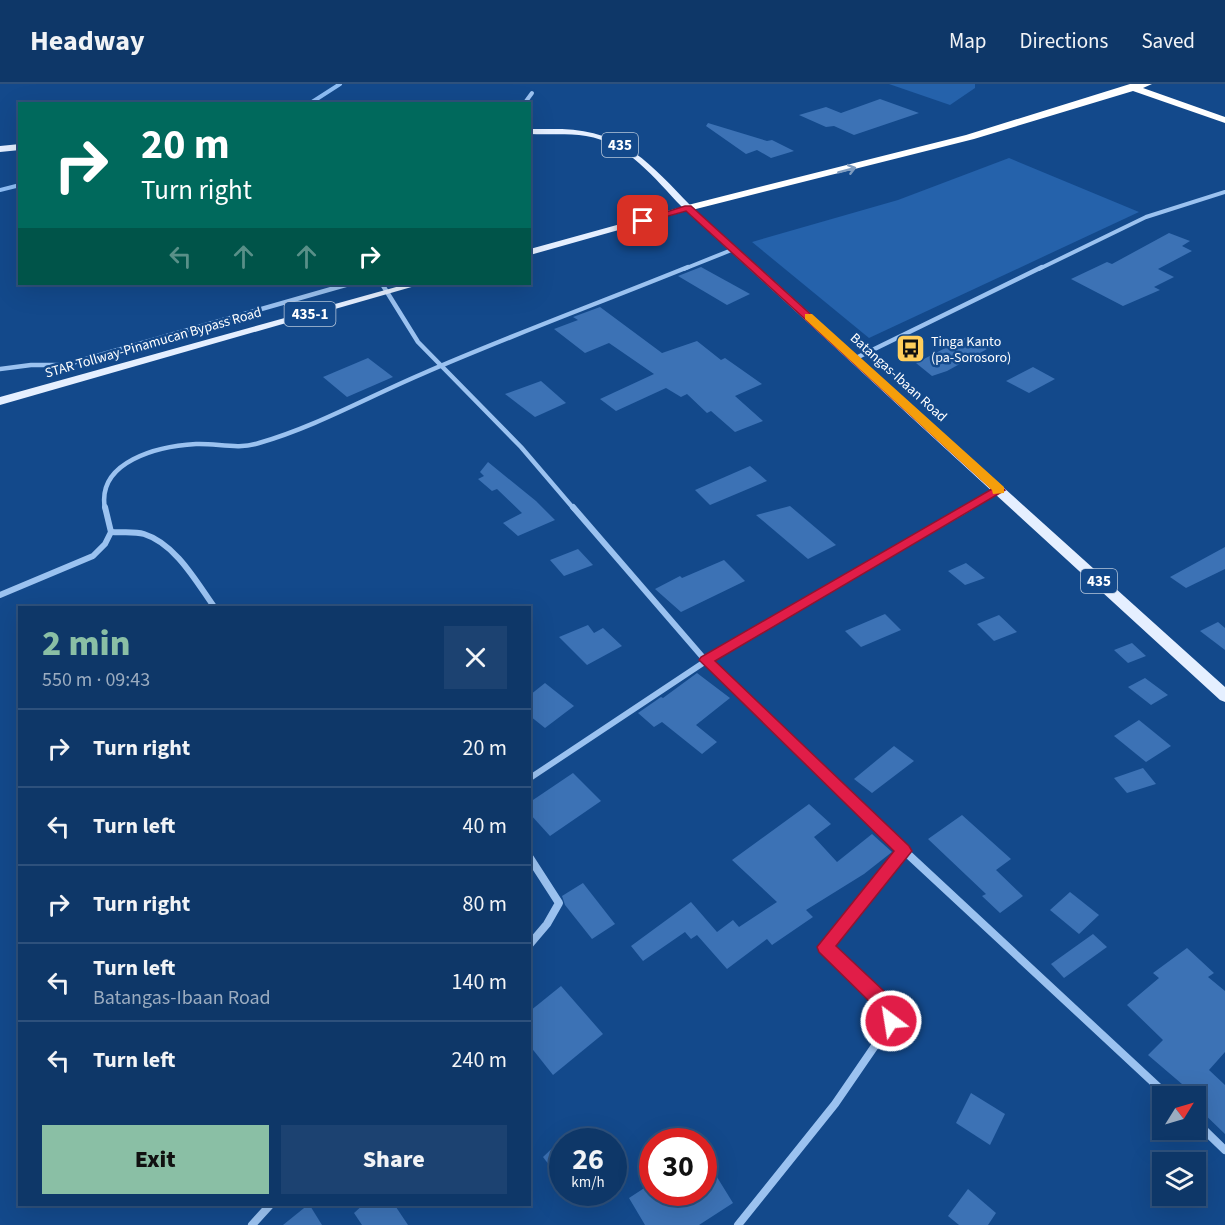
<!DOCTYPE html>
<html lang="en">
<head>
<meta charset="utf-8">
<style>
  body { margin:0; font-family:"Source Sans 3",sans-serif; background:#1c4271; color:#f1f3f6; height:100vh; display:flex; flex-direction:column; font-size:22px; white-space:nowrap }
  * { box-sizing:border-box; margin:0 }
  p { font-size:20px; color:#9bacc0 }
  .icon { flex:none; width:33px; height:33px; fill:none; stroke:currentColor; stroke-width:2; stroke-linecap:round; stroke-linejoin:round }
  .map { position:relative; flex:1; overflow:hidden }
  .details { position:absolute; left:18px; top:522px; width:513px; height:600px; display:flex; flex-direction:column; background:#0e3768; border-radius:0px; box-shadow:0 6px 24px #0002,0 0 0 2px #2e517c }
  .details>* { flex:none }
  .hud { position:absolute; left:18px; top:18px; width:513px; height:183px; border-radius:0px; box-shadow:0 6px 24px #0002,0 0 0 2px #2e517c; background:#00695c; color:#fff; overflow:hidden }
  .needle { width:39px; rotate:53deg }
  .buttons { position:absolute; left:1152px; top:1002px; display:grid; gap:12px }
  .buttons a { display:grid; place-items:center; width:54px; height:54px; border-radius:0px; background:#0e3768; box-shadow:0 6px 24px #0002,0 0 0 2px #2e517c; font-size:30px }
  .speed { position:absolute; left:549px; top:1044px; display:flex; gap:12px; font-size:30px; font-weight:700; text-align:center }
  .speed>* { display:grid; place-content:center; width:78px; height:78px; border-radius:50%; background:#0e3768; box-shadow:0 6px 24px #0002,0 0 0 2px #2e517c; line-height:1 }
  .speed small { font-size:15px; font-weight:400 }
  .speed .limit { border:9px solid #d22; background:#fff; color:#111 }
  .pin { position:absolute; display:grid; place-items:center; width:51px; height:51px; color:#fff; margin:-26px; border-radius:12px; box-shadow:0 3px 9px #0006 }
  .me { position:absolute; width:66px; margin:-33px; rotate:329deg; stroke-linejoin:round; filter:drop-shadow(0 0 4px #0008) }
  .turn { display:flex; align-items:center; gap:21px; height:126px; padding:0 24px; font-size:27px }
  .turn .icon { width:78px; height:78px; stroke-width:2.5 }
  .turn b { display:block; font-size:42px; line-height:51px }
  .lanes { display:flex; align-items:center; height:57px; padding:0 24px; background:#0003; justify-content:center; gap:30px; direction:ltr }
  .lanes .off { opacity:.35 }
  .round { display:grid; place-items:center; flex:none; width:63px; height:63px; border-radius:0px; background:#1c4271 }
  .summary { display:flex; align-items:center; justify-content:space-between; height:102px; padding:0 24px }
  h1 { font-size:36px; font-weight:800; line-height:45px; color:#8abfa5 }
  .action { display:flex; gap:12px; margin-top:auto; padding:12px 24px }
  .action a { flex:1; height:69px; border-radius:0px; background:#8abfa5; color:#111; font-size:24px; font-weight:800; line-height:69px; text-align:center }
  .action a+a { background:#1c4271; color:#f1f3f6 }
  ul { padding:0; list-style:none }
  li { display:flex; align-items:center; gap:18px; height:78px; padding:0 24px; border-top:2px solid #2e517c }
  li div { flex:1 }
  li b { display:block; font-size:22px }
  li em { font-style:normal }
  header { display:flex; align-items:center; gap:36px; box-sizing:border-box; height:84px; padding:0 30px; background:#0e3768; border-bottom:2px solid #2e517c }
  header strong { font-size:28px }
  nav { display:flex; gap:33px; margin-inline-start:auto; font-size:21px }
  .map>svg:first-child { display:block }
  .green { fill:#2562ab }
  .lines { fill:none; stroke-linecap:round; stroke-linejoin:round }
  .stream { stroke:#8dbdf4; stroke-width:4 }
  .building { fill:#3c72b5 }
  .minor-far3 { stroke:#9bc2f0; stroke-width:4 }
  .minor-far2 { stroke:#9bc2f0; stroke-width:4.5 }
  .minor-far1 { stroke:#9bc2f0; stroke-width:6 }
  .minor { stroke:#9bc2f0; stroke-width:8 }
  .primary { fill:#e5efff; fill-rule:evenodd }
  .motorway { fill:#fff; fill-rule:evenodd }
  .oneway { stroke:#7d9bbf }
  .route { fill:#e11d48; stroke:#92132f; stroke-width:1.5 }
  .slow { fill:#f59e0b }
  .labels { text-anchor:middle; stroke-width:5; stroke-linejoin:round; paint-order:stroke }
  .far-poi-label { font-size:14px; fill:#fff; stroke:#13498b; text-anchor:start }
  .far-street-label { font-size:14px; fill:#fff; stroke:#13498b }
  .shield { fill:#13498b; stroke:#b8c8dc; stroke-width:1.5 }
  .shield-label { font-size:15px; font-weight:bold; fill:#fff }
</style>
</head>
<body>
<header>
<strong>Headway</strong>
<nav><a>Map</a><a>Directions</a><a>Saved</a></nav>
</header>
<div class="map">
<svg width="1225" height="1141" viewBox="0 0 1225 1141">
  <rect width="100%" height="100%" fill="#13498b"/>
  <g class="green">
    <path d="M889,0H975V4L950,21Z"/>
    <path d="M1009,74L1139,128L869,254L752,158L898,116Z"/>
  </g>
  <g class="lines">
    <g class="stream">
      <path d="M309,20L340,0"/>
      <path d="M0,106L20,101"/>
    </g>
  </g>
  <g class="building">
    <path d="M880,15L919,29L854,51L834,42L826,43L799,31L826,23L841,29Z"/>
    <path d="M708,39L767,57L772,56L794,67L771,74L757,66L746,70L706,42Z"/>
    <path d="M1169,149L1190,157L1182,162L1192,167L1158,185L1174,193L1154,203L1160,206L1123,222L1071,195L1107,178L1112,180Z"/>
    <path d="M701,183L750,210L727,221L678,192Z"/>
    <path d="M600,223L662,269L697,257L721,276L725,274L762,300L735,312L763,337L735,348L711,327L707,329L687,310L681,313L666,304L616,327L600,315L654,290L609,259L585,269L554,245L578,236L573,233Z"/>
    <path d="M965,254L987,265L947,287L932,292L916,279Z"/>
    <path d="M368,274L393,293L347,313L323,293Z"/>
    <path d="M1033,283L1055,295L1029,309L1006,297Z"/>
    <path d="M541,297L566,319L535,333L505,310Z"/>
    <path d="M488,378L536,417L555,436L518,452L503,439L522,429L497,405L492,407L478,395L484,392L480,388Z"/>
    <path d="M750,382L767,397L710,421L695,406Z"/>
    <path d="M790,422L836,461L808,475L756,431Z"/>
    <path d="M1225,463V485L1186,504L1170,493Z"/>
    <path d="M578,465L593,481L564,492L550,476Z"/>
    <path d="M724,476L745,497L681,528L655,505L680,492L682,494Z"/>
    <path d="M966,479L985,494L965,501L948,487Z"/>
    <path d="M885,530L901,546L861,563L845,547Z"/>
    <path d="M999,531L1017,548L994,557L977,540Z"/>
    <path d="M1218,538L1225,544V566L1200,547Z"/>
    <path d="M588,541L594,549L603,544L622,562L587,581L559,553Z"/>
    <path d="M1132,559L1146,572L1128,579L1114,566Z"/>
    <path d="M697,589L730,614L696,641L717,658L702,670L662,638L654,643L638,629L661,613L663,614Z"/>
    <path d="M1145,594L1168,611L1151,621L1128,603Z"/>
    <path d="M545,599L574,622L545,644L530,632V611Z"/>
    <path d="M1139,636L1171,662L1146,678L1114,652Z"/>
    <path d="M894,662L914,677L872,709L854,695Z"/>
    <path d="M1143,684L1156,700L1127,709L1114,694Z"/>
    <path d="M573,689L601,717L550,752L530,730V718Z"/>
    <path d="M809,720L831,740L814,753L837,778L872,750L892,768L864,790L806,826L813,833L772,861L767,855L727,885L697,851L691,855L685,848L643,877L631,862L691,818L717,848L733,836L739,843L777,818L732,776Z"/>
    <path d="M962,731L1011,775L996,786L1023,812L1000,829L982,812L986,810L928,755Z"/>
    <path d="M583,799L615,840L592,855L565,821L562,812Z"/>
    <path d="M1070,808L1099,831L1079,850L1050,826Z"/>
    <path d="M1093,850L1107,863L1064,894L1051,880Z"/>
    <path d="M1187,864L1214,889L1208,893L1225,907V968L1209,986L1225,1001V1050L1196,1022V1012L1148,971L1163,956L1127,921L1159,894L1153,889Z"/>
    <path d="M561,902L603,950L553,991L530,962V927Z"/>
    <path d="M971,1009L1005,1030L990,1061L956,1039Z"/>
    <path d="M562,1055V1098L543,1073Z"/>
    <path d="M704,1072L733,1119L699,1141H645L629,1114L652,1099V1108H704Z"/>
    <path d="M968,1105L996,1129L988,1141H959L948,1132Z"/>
    <path d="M309,1120L322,1141H283Z"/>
    <path d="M364,1120H394L408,1141H362L354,1129Z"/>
  </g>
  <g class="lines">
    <g class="minor-far3">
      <path d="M524,20L532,9"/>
      <path d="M684,185L734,165"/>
      <path d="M1039,185L1146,133L1225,108"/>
    </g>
    <g class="minor-far2">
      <path d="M382,200L418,258L521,363L574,425"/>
      <path d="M854,275L1042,183"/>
      <path d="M0,285L31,281H65L349,200"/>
      <path d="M105,425C96,377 159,362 196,360C217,359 238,366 259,359C315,343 368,313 422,290C509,252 599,219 688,183"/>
      <path d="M968,425L1000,406"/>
    </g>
    <g class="minor-far1">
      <path d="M573,423L706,577L871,736"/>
      <path d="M111,448C122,449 134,447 144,450C176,460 197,499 215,524"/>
      <path d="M0,511L93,472L105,460L111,448L105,423"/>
      <path d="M530,694L706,577L971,423"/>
    </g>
    <g class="minor">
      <path d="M870,735L1168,1012"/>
      <path d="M530,774L559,819L547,840L530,860"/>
      <path d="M1196,1038L1225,1066"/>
      <path d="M252,1141L271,1120"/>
      <path d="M738,1141L835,1020L892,937C879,904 846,890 825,863L904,767"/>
    </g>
    <g class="primary">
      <path d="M562,45C624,47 651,81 691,122L1225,603V618L1220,616L686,127L530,171V165L682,123C655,95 627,58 586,52C567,49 548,51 530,50V45Z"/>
      <path d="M20,60V66L0,68V62Z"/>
      <path d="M407,200H422L0,321V313Z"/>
    </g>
    <path class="motorway" d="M1130,0H1152L1143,4L1225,33V39L1133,7L974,55L688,127L682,124L684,122L966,51Z"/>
  </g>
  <defs><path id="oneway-shaft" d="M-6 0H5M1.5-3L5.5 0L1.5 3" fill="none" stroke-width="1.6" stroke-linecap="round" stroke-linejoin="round" transform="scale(1.5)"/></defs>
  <use class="oneway" href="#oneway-shaft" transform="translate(847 86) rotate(-15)"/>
  <path class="route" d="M685,122H691L1005,406L715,577L909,762L912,767L836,862L886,909L895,920L900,937L898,943L891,946L885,943L881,930L873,921L819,868L817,863L894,767L699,576L701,573L992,405L686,127L643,139L638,137Z"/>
  <path class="slow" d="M805,230H812L1004,403V409L993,410L992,406L805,235Z"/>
  <defs>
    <symbol id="bus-square" viewBox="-11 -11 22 22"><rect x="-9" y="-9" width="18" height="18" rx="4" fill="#ffce5b" stroke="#13498b"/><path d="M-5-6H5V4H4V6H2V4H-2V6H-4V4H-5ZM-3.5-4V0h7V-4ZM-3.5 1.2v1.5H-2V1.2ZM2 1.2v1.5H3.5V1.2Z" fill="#111"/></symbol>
  </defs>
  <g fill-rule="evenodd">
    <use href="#bus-square" x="894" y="248" width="33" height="33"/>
  </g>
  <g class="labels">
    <g class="far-poi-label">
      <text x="931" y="262">Tinga Kanto<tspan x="931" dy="16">(pa-Sorosoro)</tspan></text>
    </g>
    <g class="far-street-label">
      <text transform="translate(153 258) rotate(-16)" y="5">STAR Tollway-Pinamucan Bypass Road</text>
      <text transform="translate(899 293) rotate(42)" y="5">Batangas-Ibaan Road</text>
    </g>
    <g class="shield">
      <rect x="602" y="49" width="36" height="24" rx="4.5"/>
      <rect x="284.5" y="218" width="51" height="24" rx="4.5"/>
      <rect x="1081" y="485" width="36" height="24" rx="4.5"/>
    </g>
    <g class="shield-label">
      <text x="620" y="66">435</text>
      <text x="310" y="235">435-1</text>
      <text x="1099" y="502">435</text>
    </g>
  </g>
</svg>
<div class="buttons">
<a><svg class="needle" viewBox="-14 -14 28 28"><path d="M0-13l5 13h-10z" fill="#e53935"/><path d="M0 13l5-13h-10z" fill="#9bacc0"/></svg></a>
<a><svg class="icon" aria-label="layers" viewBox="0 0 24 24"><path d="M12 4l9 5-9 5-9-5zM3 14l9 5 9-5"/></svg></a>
</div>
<div class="speed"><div>26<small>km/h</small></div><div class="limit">30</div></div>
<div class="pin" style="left:643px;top:137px;background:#d93025"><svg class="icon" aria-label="arrive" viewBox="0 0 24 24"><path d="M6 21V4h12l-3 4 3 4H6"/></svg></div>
<svg class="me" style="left:891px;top:937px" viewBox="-20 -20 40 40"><circle r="17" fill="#e11d48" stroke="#fff" stroke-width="3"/><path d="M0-11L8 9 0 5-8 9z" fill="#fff"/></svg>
<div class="hud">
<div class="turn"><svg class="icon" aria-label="right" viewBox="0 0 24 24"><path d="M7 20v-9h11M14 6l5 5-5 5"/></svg><div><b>20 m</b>Turn right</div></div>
<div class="lanes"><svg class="icon off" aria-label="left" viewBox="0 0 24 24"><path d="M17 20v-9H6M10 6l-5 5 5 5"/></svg><svg class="icon off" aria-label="ahead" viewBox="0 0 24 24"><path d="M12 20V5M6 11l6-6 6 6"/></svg><svg class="icon off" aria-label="ahead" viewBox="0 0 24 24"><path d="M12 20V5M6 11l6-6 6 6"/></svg><svg class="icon" aria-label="right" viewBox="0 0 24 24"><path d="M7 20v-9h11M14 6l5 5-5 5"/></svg></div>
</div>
<section class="details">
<div class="summary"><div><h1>2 min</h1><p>550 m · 09:43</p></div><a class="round"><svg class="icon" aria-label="close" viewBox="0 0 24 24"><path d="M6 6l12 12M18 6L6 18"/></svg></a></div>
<ul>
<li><svg class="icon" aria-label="right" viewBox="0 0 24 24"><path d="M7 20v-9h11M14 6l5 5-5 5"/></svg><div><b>Turn right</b></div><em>20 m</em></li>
<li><svg class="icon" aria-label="left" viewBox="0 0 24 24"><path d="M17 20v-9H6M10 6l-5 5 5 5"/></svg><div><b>Turn left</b></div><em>40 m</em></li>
<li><svg class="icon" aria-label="right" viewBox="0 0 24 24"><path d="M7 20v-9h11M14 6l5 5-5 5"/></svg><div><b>Turn right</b></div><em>80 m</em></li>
<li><svg class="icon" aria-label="left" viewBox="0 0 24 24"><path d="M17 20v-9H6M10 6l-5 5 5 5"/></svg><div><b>Turn left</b><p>Batangas-Ibaan Road</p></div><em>140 m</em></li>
<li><svg class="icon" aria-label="left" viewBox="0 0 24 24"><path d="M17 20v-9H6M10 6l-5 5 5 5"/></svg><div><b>Turn left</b></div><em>240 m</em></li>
</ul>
<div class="action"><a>Exit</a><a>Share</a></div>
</section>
</div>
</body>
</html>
